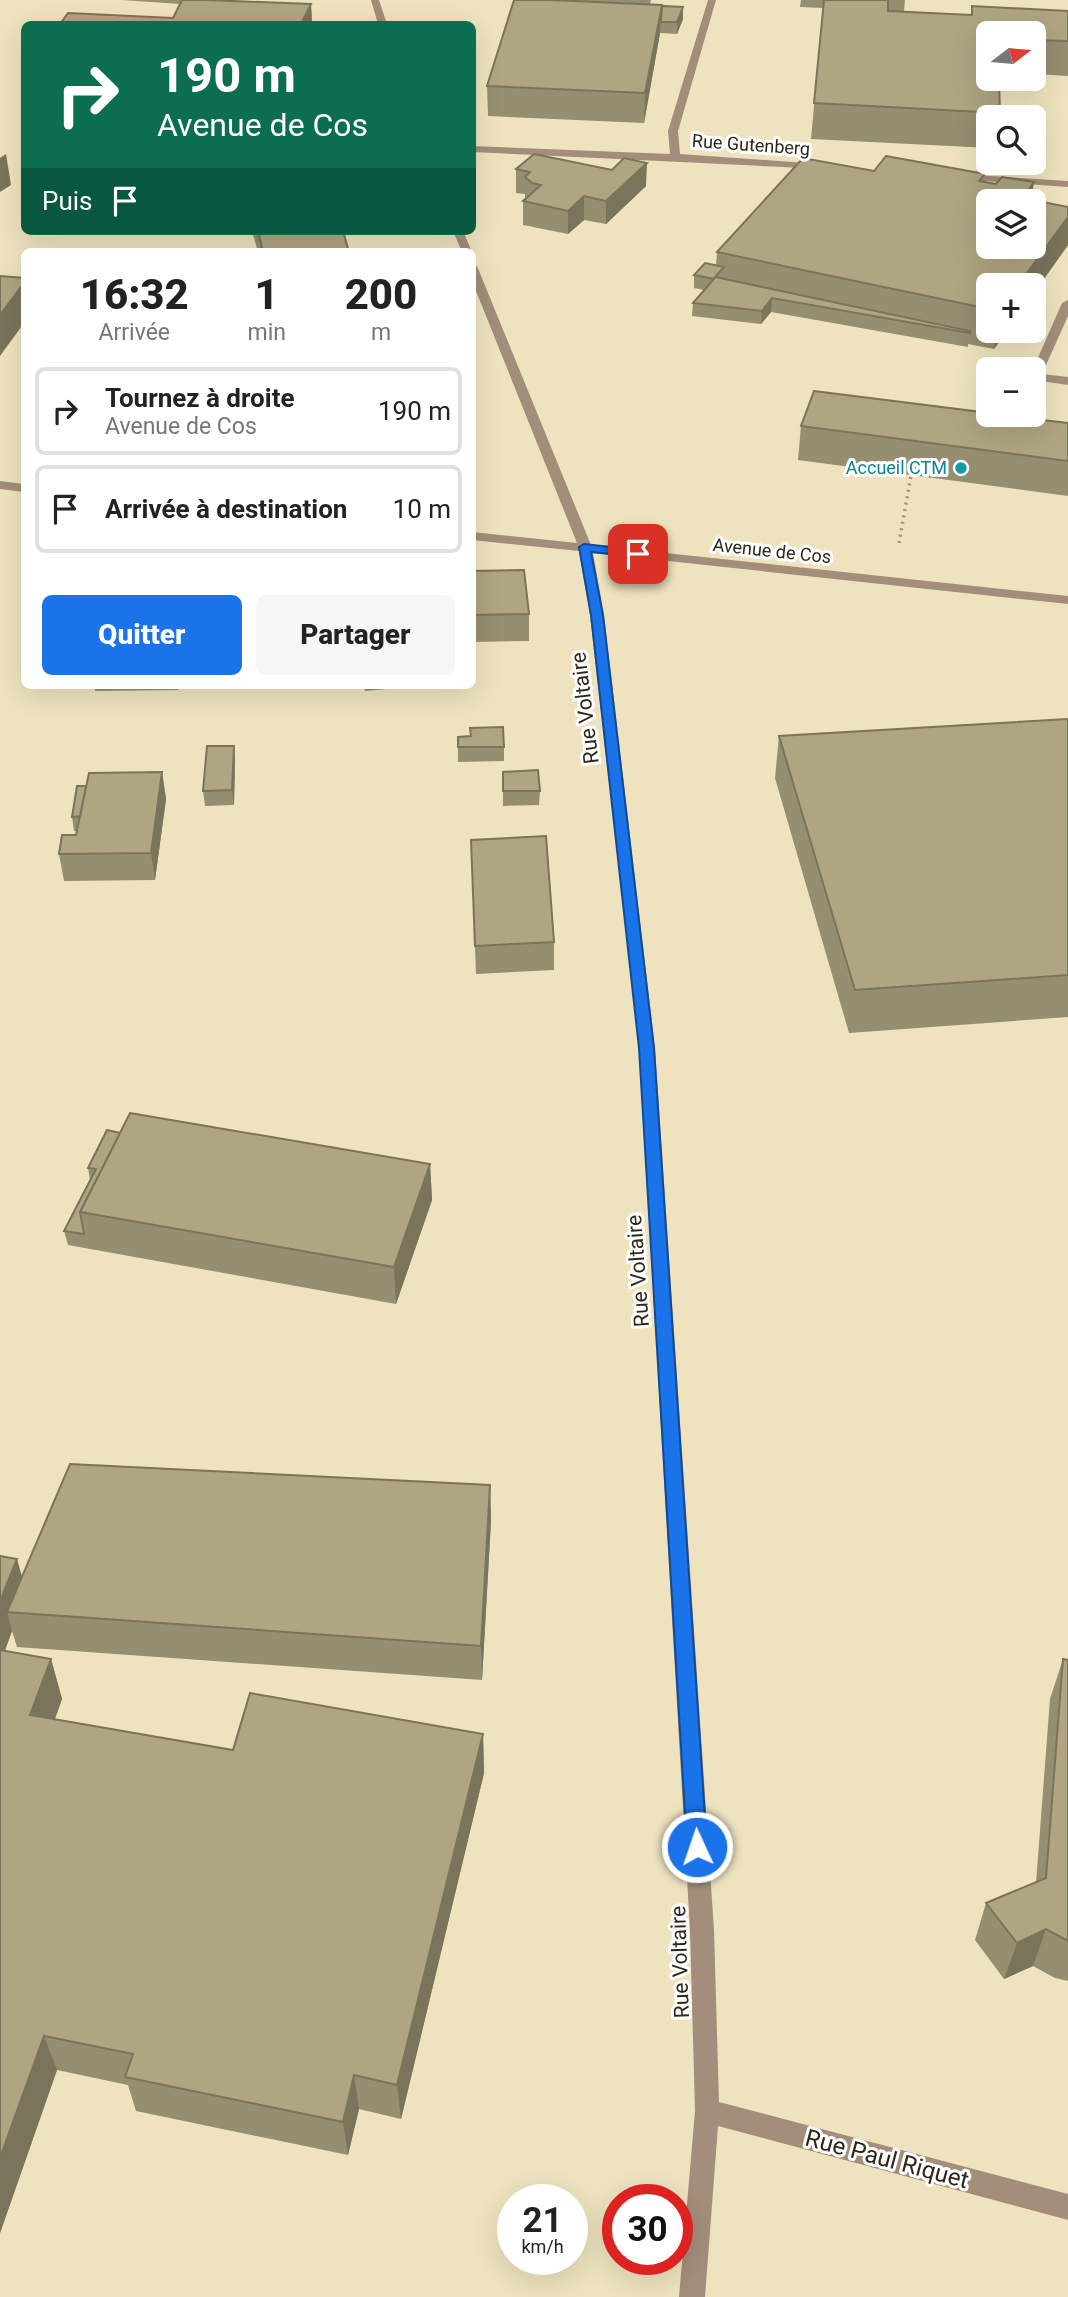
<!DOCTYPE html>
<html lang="fr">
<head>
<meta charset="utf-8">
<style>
  body { margin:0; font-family:Roboto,sans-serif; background:#f6f6f6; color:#222; height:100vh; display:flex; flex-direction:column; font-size:26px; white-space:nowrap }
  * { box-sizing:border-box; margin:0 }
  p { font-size:23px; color:#767676 }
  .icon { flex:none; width:38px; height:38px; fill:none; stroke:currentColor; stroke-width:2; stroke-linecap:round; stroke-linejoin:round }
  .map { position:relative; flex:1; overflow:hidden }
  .side { position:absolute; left:21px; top:248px; width:455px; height:441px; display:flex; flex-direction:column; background:#fff; border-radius:10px; box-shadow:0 7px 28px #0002 }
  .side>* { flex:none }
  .guide { position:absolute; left:21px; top:21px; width:455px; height:214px; border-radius:10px; box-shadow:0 7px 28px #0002; background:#0b6e4f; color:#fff; overflow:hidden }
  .needle { width:46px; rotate:74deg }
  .buttons { position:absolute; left:976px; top:21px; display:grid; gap:14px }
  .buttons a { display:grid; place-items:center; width:70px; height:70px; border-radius:10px; background:#fff; box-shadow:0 7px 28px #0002; font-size:35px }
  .speed { position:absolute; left:497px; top:2184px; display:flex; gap:14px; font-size:35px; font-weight:700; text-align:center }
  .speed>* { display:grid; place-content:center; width:91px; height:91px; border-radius:50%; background:#fff; box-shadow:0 7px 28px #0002; line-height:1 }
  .speed small { font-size:18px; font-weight:400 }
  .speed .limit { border:10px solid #d22; background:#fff; color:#111 }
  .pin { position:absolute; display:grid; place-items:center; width:60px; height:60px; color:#fff; margin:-30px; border-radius:14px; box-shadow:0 4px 10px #0006 }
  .me { position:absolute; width:77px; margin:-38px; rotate:357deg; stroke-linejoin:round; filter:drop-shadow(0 0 5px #0008) }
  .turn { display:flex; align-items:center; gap:24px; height:147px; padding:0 21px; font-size:32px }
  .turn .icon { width:91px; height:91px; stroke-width:2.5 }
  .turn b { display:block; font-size:49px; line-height:60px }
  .then { display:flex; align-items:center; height:66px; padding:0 21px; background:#0003; gap:14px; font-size:26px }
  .eta { display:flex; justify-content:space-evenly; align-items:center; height:119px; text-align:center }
  .eta b { font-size:42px; font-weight:800; line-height:49px }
  .action { display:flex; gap:14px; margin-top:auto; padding:14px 21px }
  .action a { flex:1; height:80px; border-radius:10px; background:#1a73e8; color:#fff; font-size:28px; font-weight:800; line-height:80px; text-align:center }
  .action a+a { background:#f6f6f6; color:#222 }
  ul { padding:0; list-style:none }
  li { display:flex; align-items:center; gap:21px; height:88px; margin:0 14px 10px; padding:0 7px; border:4px solid #e0e0e0; border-radius:10px }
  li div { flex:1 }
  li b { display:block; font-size:26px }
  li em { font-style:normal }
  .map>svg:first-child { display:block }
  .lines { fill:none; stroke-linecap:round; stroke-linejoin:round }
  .path { stroke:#9f977c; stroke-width:3.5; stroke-dasharray:2 4.5; stroke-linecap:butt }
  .minor { fill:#a28e7a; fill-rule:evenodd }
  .wall { fill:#968e70 }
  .shaded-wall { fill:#7a745b }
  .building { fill:#afa582; stroke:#7a745b; stroke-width:2; fill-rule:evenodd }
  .route { fill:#1a73e8; stroke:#114b97; stroke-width:2 }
  .culture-dot { fill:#0f9aa8; stroke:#fff; stroke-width:2.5 }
  .labels { text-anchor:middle; stroke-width:6; stroke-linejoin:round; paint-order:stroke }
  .far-street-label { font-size:18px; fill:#2c271a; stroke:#fff }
  .far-culture-label { font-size:18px; fill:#0d838f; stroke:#fff; text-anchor:end }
  .street-label { font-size:21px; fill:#2c271a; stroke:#fff }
  .near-street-label { font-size:24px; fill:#2c271a; stroke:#fff }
</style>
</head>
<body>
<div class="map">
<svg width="1068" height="2297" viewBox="0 0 1068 2297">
  <rect width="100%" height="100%" fill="#eee3be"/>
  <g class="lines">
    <path class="path" d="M899,543L911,475"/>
    <g class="minor">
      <path d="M371,0H379L387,24H378Z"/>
      <path d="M708,0H716L678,131L680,154L820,164L825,167L824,169L472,152V146L670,154L668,131Z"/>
      <path d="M960,174L1068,181V187L956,179V175Z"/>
      <path d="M453,231H463L472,252H462Z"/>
      <path d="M472,263L477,266L591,545L1068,596V604L593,553L604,615L655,1048L714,1930L719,2102L1068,2194V2220L718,2126L705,2297H679L695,2111L690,1930L639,1048L590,615L579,551L472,540V532L577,543L472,281Z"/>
      <path d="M1068,300V316L1042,374L1068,377V385L1034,380L1033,369L1062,303Z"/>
      <path d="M0,481L24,484V492L0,489Z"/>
    </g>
  </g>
  <g class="wall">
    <path d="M121,0H230V1L311,4L312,24H60L173,18L181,4Z"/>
    <path d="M571,0H651L650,4L683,7V19L677,34L660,33L644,123L488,116L487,86Z"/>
    <path d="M801,0H905L904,11L971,15L972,6L1068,11V76L1034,74V33H989L1000,113V117H989V148L811,139L823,8L800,7Z"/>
    <path d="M516,169L646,186L606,224L584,220L568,234L523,225V201L525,200V194L516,193Z"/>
    <path d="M874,171L984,182L1031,200L1068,207V245L1034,293L989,285V331H1007L994,349L968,344V347L771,312L761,324L692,316L693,303L704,290L694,288V275L716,266L717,252Z"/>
    <path d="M252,231H343L349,252H258Z"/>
    <path d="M1068,423V496L798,460L801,426Z"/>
    <path d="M472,571L529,614V641L472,642Z"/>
    <path d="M95,686H179L178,690L95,691Z"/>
    <path d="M364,686H397V688L365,691Z"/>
    <path d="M1068,719V1017L849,1033L775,778L779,736Z"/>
    <path d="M458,737L504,747V761L458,762Z"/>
    <path d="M234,746L235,760L234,805L205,806L203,791Z"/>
    <path d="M162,772L166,799L155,880L64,881L59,854L76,835L77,831H74L72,817L86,786Z"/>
    <path d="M503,772L540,791L539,805L503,806Z"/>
    <path d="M471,840L554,942V970L476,974Z"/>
    <path d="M120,1133L430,1164L432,1200L396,1304L68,1245L64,1231L90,1180L88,1168Z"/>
    <path d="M490,1485L491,1521L482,1680L17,1647L12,1631L5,1651L51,1659L62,1699L55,1719L233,1750L483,1734L484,1773L401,2119L359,2109L348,2155L136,2111L128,2085L57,2070L0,2233V1556L22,1576Z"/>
    <path d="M1063,1659L1068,1660V1981L1055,1978L1033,1966L1004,1979L975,1940L986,1903L1036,1883L1050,1699Z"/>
  </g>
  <g class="shaded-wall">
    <path d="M311,4L312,24H301Z"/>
    <path d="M662,5L660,33L644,123L645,93Z"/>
    <path d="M683,7V19L677,34V22Z"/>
    <path d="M6,154L11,185L0,192V158Z"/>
    <path d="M647,163L646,186L606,224V201Z"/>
    <path d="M1034,182L1031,201L1023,198Z"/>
    <path d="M584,196V220L568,234V211Z"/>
    <path d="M1068,217V245L1034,293V285H1018Z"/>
    <path d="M24,283V323L0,356V315Z"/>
    <path d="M772,298L771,312L761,324L762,311Z"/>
    <path d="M997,331H1007L994,349Z"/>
    <path d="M234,746L235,760L234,805L232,790Z"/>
    <path d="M162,772L166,799L155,880L151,853Z"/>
    <path d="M430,1164L432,1200L396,1304L394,1267Z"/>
    <path d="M490,1485L491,1521L482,1680L481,1646Z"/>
    <path d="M17,1559L27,1594L7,1612L12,1631L0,1663V1601Z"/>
    <path d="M51,1659L62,1699L42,1754L30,1715Z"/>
    <path d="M483,1734L484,1773L401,2119L397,2085Z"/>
    <path d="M1046,1929L1033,1966L1004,1979L1017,1943Z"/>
    <path d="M44,2036L57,2070L0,2233V2158Z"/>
    <path d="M354,2075L359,2109L348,2155L343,2122Z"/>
  </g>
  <g class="building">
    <path d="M182,0H207L311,4L301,24H60L68,13L173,18Z"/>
    <path d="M514,0H550L662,5L645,93L487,86Z"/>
    <path d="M824,0H888V11L972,15V6L1068,11V41L1034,40V33H989V79H999L1000,113L814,103Z"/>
    <path d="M662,6L683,7L677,22H661Z"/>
    <path d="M534,154L612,170L624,158L647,163L606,201L584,196L568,211L523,201L541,185L532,183L525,177L530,172L516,169Z"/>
    <path d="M886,156L985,174L979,181L996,184L1002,177L1034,182L1023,198L1068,207V217L1018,285H989V309L717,252L803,158L874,171ZM989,201H1034V247H989Z"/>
    <path d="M258,231H343L349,252H263Z"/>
    <path d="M705,263L724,267L715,277L970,331V333L772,298L762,311L693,303L714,279L694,275Z"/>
    <path d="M0,276L24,278V283L0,315Z"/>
    <path d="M814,391L989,413V415H1001L1068,423V461L801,426Z"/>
    <path d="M524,570L529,614L472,615V571Z"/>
    <path d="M1068,719V975L855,990L779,736Z"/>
    <path d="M503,727L504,747H458V737L471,736L470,728Z"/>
    <path d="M207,746H234L232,790L203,791Z"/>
    <path d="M538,770L540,791H503V772Z"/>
    <path d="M162,772L151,853L59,854L62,835H76L89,773Z"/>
    <path d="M77,786H86L80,816L72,817Z"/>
    <path d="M546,836L554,942L475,946L471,840Z"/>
    <path d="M130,1113L430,1164L394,1267L80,1212Z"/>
    <path d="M107,1130L120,1133L80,1212L84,1234L64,1231L96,1169L88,1168Z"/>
    <path d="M70,1464L490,1485L481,1646L7,1612Z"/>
    <path d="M0,1556L17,1559L0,1601Z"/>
    <path d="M0,1650L51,1659L30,1715L233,1750L250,1693L483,1734L397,2085L354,2075L343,2122L125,2077L133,2054L44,2036L0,2158Z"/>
    <path d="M1063,1659L1068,1660V1941L1046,1929L1017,1943L986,1903L1046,1878Z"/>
  </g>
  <path class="route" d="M584,544L638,550L644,554L638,557L591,552L603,615L654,1048L707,1847L704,1854L697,1857L690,1854L687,1847L639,1048L591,615L579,547Z"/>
  <circle class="culture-dot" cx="961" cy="468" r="7"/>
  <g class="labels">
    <g class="far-street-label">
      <text transform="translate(751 145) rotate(4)" y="6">Rue Gutenberg</text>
      <text transform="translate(772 551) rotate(6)" y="6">Avenue de Cos</text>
    </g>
    <g class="far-culture-label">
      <text x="947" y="474">Accueil CTM</text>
    </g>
    <g class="street-label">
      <text transform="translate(585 708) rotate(-97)" y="7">Rue Voltaire</text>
      <text transform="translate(638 1271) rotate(-94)" y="7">Rue Voltaire</text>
      <text transform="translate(680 1962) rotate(-92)" y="7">Rue Voltaire</text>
    </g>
    <g class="near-street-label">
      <text transform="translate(887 2159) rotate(15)" y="8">Rue Paul Riquet</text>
    </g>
  </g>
</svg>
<div class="buttons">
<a><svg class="needle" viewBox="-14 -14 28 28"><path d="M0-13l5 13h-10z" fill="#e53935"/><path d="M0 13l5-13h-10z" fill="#767676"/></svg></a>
<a><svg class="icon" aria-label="search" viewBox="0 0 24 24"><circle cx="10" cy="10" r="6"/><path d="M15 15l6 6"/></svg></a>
<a><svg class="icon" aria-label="layers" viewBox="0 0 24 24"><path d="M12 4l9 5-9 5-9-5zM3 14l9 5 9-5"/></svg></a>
<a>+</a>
<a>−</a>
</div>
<div class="speed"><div>21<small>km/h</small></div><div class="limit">30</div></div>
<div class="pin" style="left:638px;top:554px;background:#d93025"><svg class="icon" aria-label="arrive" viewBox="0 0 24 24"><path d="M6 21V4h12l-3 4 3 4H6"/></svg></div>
<svg class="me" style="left:697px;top:1847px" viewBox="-20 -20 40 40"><circle r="17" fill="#1a73e8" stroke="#fff" stroke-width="3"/><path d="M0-11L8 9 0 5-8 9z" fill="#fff"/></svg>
<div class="guide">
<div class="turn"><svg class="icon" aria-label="right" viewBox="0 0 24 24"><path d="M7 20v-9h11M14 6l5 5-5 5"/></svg><div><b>190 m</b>Avenue de Cos</div></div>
<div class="then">Puis<svg class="icon" aria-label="arrive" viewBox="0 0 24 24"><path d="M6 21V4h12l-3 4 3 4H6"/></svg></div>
</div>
<section class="side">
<div class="eta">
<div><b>16:32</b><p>Arrivée</p></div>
<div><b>1</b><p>min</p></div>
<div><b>200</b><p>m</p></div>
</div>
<ul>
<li><svg class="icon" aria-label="right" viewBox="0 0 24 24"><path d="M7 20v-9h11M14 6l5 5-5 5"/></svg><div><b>Tournez à droite</b><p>Avenue de Cos</p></div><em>190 m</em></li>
<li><svg class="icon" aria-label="arrive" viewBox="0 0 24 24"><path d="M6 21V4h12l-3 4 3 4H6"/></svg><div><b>Arrivée à destination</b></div><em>10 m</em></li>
</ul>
<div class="action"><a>Quitter</a><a>Partager</a></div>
</section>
</div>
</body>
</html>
